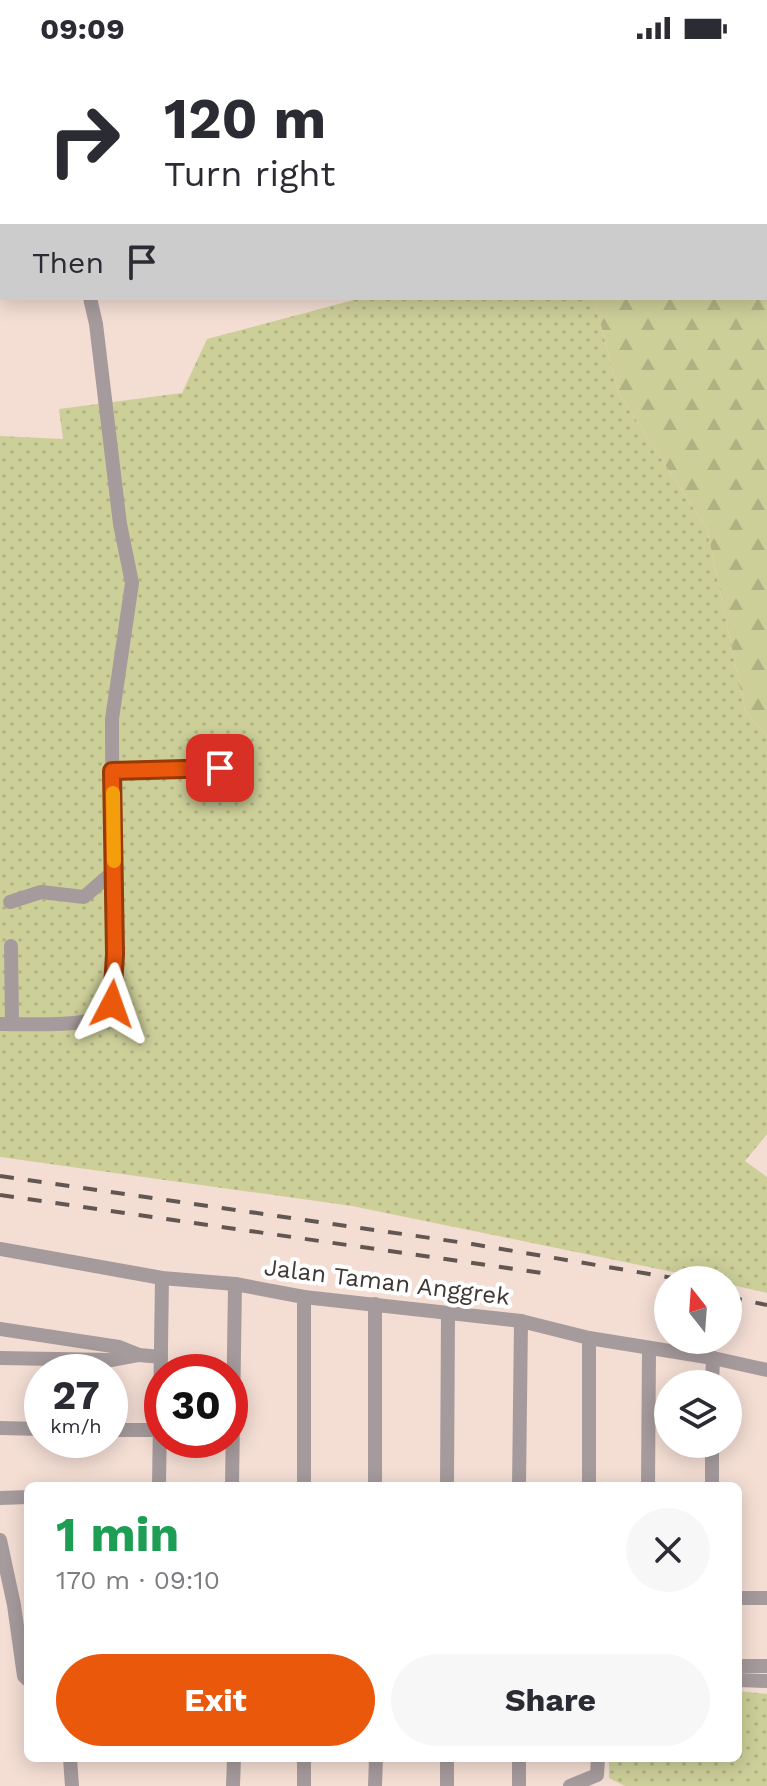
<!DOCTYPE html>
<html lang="en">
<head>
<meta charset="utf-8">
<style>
  body { margin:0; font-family:"Work Sans",sans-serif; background:#f7f7f7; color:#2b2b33; height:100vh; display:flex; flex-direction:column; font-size:30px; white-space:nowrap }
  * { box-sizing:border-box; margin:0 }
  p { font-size:26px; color:#7c7c81 }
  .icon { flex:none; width:44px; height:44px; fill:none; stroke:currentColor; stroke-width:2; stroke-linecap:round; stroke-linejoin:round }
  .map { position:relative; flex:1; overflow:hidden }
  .panel { position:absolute; left:24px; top:1426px; width:718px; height:280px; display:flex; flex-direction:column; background:#fff; border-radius:12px; box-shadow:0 4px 20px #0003 }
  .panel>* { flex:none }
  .hud { position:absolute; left:0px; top:0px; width:768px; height:244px; box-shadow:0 4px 20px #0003; background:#fff; color:#2b2b33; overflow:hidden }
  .needle { width:52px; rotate:343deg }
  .buttons { position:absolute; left:654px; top:1210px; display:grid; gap:16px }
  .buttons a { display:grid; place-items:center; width:88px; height:88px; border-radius:50%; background:#fff; box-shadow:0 4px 20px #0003; font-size:40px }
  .speed { position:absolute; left:24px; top:1298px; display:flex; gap:16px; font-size:40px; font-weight:700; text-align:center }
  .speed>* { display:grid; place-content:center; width:104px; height:104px; border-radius:50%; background:#fff; box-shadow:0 4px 20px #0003; line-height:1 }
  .speed small { font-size:20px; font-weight:400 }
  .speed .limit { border:12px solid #d22; background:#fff; color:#111 }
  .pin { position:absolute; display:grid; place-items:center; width:68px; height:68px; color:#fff; margin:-34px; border-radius:16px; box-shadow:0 4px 12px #0006 }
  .me { position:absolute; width:88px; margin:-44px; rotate:4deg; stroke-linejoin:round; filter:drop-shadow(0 0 6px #0008) }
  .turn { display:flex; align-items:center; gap:28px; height:168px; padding:0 32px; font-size:36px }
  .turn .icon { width:104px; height:104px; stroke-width:2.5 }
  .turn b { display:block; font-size:56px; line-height:68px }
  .then { display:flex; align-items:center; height:76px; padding:0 32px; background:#0003; gap:16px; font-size:30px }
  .round { display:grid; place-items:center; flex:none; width:84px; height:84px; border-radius:42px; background:#f7f7f7 }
  .headline { display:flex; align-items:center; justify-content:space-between; height:136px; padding:0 32px }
  h1 { font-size:48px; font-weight:700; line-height:60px; color:#1e9e55 }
  .button { display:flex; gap:16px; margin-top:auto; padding:16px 32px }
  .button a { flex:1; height:92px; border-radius:48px; background:#ea580c; color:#fff; font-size:32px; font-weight:700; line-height:92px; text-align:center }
  .button a+a { background:#f7f7f7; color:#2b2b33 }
  .status { display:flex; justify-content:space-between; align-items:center; height:56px; padding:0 40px; background:#fff; direction:ltr }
  .status svg { height:22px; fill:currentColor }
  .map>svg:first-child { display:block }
  .grass { fill:url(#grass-dots) }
  .forest { fill:url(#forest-firs) }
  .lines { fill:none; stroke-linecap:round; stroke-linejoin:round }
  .service { stroke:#a69b9c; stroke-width:7 }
  .minor { stroke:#a69b9c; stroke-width:14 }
  .rail { stroke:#615651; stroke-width:4; stroke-dasharray:14 14; stroke-linecap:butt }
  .route-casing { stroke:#983908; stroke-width:20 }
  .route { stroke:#ea580c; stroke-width:14 }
  .slow { stroke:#f59e0b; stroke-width:14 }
  .labels { text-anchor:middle; stroke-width:8; stroke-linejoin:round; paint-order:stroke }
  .street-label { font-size:24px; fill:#403834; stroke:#fff }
</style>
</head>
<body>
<div class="status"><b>09:09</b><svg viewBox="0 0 49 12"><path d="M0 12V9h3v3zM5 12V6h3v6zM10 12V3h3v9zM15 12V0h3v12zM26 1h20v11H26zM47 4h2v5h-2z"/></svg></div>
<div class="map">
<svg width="767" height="1730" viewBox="0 0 767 1730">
  <defs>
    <pattern id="grass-dots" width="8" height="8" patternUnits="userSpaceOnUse" patternTransform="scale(2)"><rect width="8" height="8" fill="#cdcf99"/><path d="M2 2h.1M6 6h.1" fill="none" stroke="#b1b284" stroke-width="1.8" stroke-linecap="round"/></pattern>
    <pattern id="forest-firs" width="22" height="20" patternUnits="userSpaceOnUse" patternTransform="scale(2)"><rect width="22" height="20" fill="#cdcf99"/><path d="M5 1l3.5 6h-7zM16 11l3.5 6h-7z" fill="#b1b284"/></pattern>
  </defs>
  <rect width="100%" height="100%" fill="#f4ded4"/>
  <g class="grass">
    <path d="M361,242H594L618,336L707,473L745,655L767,680V1078L745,1105L767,1121V1237L728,1228V1224H712L352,1150L0,1101V380L63,383L59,353L182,337L207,283Z"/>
    <path d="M738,1635L767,1638V1730H625L609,1722V1702H738Z"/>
  </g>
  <path class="forest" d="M642,0H767V680L745,655L707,473L618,336L594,242H766V2Z"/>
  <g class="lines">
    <g class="service">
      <path d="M0,96H2"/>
      <path d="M112,715L220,712"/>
    </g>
    <g class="minor">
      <path d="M0,127L2,134"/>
      <path d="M10,846L41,836L84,841L114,815"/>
      <path d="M11,890L12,968"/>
      <path d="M0,968C23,968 85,971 103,960C111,956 112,946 113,938L112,663L132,527L120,468L96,268L90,242"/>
      <path d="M0,1193L162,1222L235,1228L304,1241L521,1265L589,1282L713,1302L767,1314"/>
      <path d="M0,1273L119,1291L139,1299L161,1301"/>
      <path d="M589,1282V1430"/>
      <path d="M0,1302L111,1304L138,1299"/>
      <path d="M712,1328L713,1302"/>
      <path d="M0,1372L42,1373"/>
      <path d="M110,1374H160"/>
      <path d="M159,1430L162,1222"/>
      <path d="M232,1430L235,1228"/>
      <path d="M304,1430V1241"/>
      <path d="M375,1430V1248"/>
      <path d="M447,1430L448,1258"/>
      <path d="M519,1430L521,1265"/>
      <path d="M648,1430L649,1294"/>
      <path d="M712,1430V1388"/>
      <path d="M0,1442L28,1441"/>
      <path d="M0,1484L14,1549L24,1620L28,1624"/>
      <path d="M738,1542H767"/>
      <path d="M738,1610H767"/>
      <path d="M738,1624L767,1625"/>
      <path d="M70,1702L72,1730"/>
      <path d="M447,1702V1730"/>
      <path d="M233,1730L234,1702"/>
      <path d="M304,1730V1702"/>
      <path d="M375,1730L376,1702"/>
      <path d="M519,1730V1702"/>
      <path d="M570,1730L597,1719L598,1702"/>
    </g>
    <g class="rail">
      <path d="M0,1120L472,1188L685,1224"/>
      <path d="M0,1139L542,1217"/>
      <path d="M728,1241L767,1249"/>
    </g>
  </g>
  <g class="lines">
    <defs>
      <path id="route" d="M112,948L115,898L112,715L220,712"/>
    </defs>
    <use href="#route" class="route-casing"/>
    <use href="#route" class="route"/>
    <path class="slow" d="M113,737L114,805"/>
  </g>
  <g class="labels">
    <g class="street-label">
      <text transform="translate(387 1226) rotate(7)" y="8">Jalan Taman Anggrek</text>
    </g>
  </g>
</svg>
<div class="buttons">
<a><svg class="needle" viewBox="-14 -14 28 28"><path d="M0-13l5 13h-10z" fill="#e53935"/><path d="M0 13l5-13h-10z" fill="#7c7c81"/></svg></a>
<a><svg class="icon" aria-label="layers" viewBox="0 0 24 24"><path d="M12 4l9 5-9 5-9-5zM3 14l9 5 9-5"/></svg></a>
</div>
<div class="speed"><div>27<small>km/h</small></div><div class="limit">30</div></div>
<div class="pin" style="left:220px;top:712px;background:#d93025"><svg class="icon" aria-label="arrive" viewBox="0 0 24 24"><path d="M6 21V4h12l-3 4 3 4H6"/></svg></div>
<svg class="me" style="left:112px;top:948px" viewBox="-20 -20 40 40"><path d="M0-17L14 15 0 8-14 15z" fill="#ea580c" stroke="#fff" stroke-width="4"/></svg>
<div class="hud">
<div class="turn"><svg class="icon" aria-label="right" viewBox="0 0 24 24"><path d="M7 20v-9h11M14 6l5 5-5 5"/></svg><div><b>120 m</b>Turn right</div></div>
<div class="then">Then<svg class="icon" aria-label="arrive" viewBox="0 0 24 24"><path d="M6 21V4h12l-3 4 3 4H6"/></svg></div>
</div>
<section class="panel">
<div class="headline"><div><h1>1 min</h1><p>170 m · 09:10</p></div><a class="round"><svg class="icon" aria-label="close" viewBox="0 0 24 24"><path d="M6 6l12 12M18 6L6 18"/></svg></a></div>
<div class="button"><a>Exit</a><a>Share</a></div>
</section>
</div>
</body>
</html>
